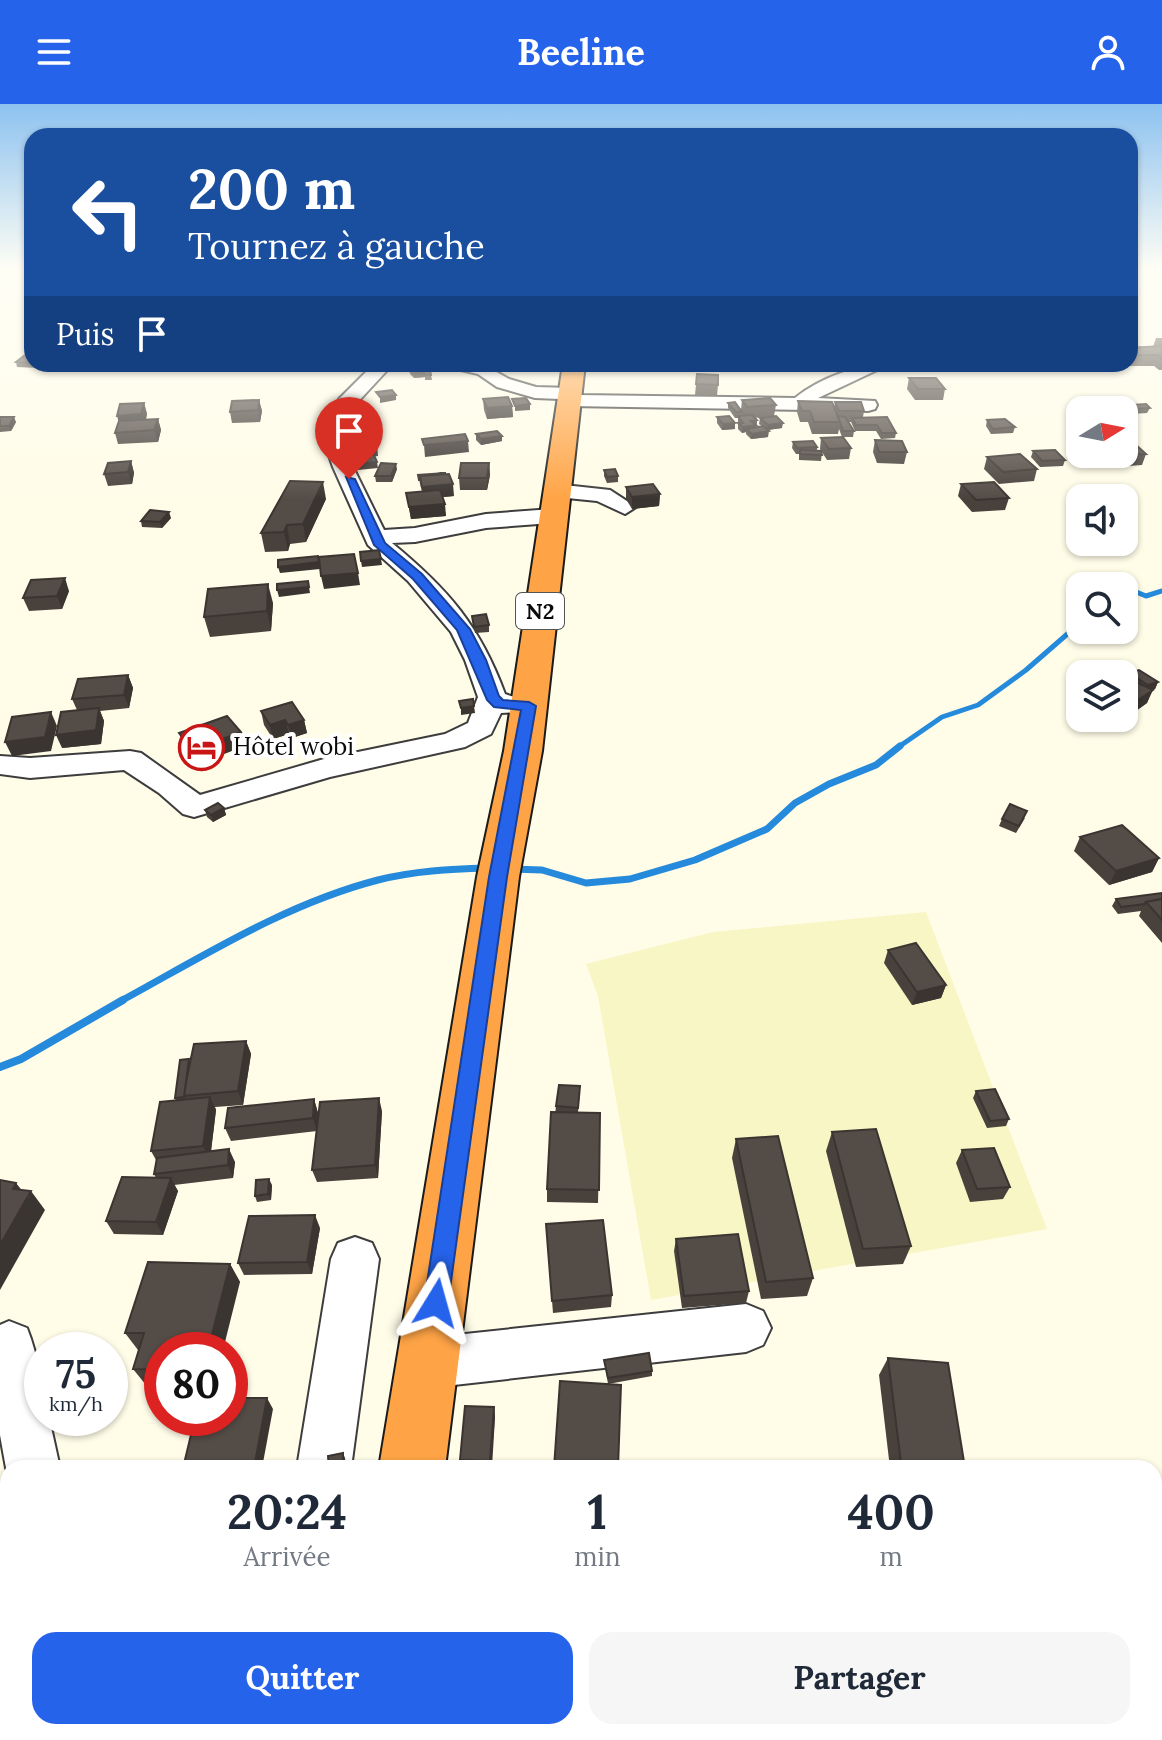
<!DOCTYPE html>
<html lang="fr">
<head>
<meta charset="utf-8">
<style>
  body { margin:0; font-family:Lora,serif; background:#f6f6f7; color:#1f2937; height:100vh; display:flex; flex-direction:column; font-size:30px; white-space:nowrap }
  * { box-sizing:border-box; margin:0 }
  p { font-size:26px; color:#747a83 }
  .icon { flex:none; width:44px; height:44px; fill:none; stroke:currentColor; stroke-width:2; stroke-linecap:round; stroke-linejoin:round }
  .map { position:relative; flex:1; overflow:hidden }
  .sheet { position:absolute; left:0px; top:1356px; width:1162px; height:280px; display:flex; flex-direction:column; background:#fff; border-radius:24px 24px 0 0; box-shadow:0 2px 6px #0004 }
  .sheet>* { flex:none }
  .top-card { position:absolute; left:24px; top:24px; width:1114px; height:244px; border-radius:24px; box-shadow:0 2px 6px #0004; background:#1a4fa0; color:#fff; overflow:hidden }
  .needle { width:52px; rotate:80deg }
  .fabs { position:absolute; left:1066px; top:292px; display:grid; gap:16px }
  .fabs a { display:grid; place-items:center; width:72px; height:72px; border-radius:16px; background:#fff; box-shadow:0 2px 6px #0004; font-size:40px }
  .speed { position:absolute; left:24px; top:1228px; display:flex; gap:16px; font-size:40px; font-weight:700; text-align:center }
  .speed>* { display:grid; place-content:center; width:104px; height:104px; border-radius:50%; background:#fff; box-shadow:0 2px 6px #0004; line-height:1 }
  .speed small { font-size:20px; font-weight:400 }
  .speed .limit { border:12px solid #d22; background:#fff; color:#111 }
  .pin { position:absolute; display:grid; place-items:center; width:68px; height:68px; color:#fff; margin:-82px -34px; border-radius:50% 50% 50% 0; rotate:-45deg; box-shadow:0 0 8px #0007 }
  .pin .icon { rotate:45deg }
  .me { position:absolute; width:88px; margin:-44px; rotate:8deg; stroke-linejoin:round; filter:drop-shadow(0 0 6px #0008) }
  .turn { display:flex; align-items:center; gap:28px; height:168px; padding:0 32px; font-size:36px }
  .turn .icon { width:104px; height:104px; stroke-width:2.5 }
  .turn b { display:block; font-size:56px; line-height:68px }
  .then { display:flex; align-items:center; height:76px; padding:0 32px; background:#0003; gap:16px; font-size:30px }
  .eta { display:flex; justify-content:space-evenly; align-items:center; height:136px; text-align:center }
  .eta b { font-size:48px; font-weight:800; line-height:56px }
  .cta { display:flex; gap:16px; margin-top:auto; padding:16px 32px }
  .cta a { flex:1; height:92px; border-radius:24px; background:#2563eb; color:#fff; font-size:32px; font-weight:800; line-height:92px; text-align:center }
  .cta a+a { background:#f6f6f7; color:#1f2937 }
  header { display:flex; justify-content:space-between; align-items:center; height:104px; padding:0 32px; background:#2563eb; color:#fff; font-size:36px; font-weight:800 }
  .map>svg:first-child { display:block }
  .farmland { fill:#f8f6c5 }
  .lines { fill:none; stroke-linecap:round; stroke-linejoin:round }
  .stream-far2 { stroke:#258adb; stroke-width:5 }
  .stream-far1 { stroke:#258adb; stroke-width:7 }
  .stream { stroke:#258adb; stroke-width:8 }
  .minor-casing { stroke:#3d3d3d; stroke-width:4 }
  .highway-casing { stroke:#1b1b1b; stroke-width:4 }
  .minor { fill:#fff; fill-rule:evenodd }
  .highway { fill:#ffa446; fill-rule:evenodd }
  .wall { fill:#48413c }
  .shaded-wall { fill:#3b3531 }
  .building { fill:#544c46; stroke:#3b3531; stroke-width:2 }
  .route { fill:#2563eb; stroke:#184099; stroke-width:2 }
  .labels { text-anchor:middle; stroke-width:8; stroke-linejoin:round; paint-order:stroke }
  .shield { fill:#fff; stroke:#545454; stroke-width:2 }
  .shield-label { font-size:22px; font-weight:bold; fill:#0a0a0a }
  .poi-label { font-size:24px; fill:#0a0a0a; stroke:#fff; text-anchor:start }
</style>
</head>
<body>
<header><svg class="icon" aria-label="menu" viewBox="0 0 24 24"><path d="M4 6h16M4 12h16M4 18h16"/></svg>Beeline<svg class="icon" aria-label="person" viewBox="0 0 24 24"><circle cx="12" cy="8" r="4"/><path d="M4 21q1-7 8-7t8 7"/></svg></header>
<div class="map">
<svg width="1162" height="1636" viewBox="0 0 1162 1636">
  <rect width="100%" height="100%" fill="#fffce8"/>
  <path class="farmland" d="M926,808L1047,1125L651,1196L598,892L586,860L713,828Z"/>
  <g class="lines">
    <g class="stream-far2">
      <path d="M1091,482L1105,478L1121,482"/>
      <path d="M1124,483L1146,492L1162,487"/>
      <path d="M897,644L942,613L978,601L1026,566L1080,519"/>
    </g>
    <g class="stream-far1">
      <path d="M511,765L542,766L586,779L630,775L695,756L767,725L795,699L829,680L876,661L900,642"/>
      <path d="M119,898C202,853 285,800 378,776C414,767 450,765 487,764"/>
    </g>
    <path class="stream" d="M0,963L21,955L123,896"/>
    <defs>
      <g id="minor">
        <path d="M374,260H393L355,301L342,331L353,363L384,426L415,424L486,410L552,405L560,407L563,412L560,417L552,419L486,424L415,438L392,439C448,485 480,522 505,590L523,596L527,602L523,608L501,609L491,630L465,643L330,673L194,713L183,710L159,689L124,666L30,674L0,670V652L30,654L130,647L141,649L200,691L324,655L445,630L468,619L478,593L465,556L451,528L408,477L368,441L333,363L322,331L339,295Z"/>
        <path d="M449,260L484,261L509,275L536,283L570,284L579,291L795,294C820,274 858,260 890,260L818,294L875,297L877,301L875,305L868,307L569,302L562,300L560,295L535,294L497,283L478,270L452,264Z"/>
        <path d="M555,380L610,386L636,403L625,410L597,397L547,392L544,387L547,382Z"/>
        <path d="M355,1133L372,1139L379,1155L351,1364H297L331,1155L338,1139Z"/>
        <path d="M746,1200L763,1207L771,1224L763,1241L746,1248L427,1284L409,1277L402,1259L409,1241L427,1234Z"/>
        <path d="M9,1217L27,1224C39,1254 42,1282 42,1314H49L60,1364H8V1369L6,1364L0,1331V1221Z"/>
        <path d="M39,1628H101L103,1636H39Z"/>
        <path d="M250,1628H312V1636H248Z"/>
      </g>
      <g id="highway">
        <path d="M563,260H585L542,647L519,773L445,1364H379L477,773L504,647Z"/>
        <path d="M335,1628H411L410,1636H332Z"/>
      </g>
    </defs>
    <use href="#minor" class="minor-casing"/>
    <use href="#highway" class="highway-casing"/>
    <use href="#minor" class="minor"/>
    <use href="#highway" class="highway"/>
  </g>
  <g class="wall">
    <path d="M1156,234H1162V266H1159L1154,262H1128L1126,260H1130V242L1153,243Z"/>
    <path d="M32,251V260H42L37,264L17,263L16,258Z"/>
    <path d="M1055,260H1079L1078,263H1057Z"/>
    <path d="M409,265L431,271L432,276H425V273L414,274L410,270Z"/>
    <path d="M697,270L718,281L717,292L695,291Z"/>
    <path d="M909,274L945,285L943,296H915L907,285Z"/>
    <path d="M483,295L512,302L513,313L487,315L484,306Z"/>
    <path d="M259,296L262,307L260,318L232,319L230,308Z"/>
    <path d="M742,296L776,301L774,312L754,314L757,316L756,323L762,322L759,320L760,314L782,324L768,326V333L751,335L746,330V328L742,329L738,325V314H735L728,304V299L741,306Z"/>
    <path d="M798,297L834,304L835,298L864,307L863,313L896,329L895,334L881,335L876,327H855L851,318H848L854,327L853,333H843L851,344L849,355L827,356L822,348L821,357L799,356V350H796L792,344L793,338L817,343V346L821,347L820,345L821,334L842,333L839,325L838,330H812L808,318H800L797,308Z"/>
    <path d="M144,299L147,310L146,316L158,315L161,326L158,338L118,340L115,329Z"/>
    <path d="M1132,301L1150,304L1147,309L1130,310Z"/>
    <path d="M0,313L16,318L11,327L0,328Z"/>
    <path d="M717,313L735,319V325L722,326L717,319Z"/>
    <path d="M987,316L1015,323L1013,329L991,330L986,322Z"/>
    <path d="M476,330L502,337L481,341L476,336Z"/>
    <path d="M875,336L907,348L904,360L877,359L873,348Z"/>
    <path d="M1076,338H1080V349L1074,344Z"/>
    <path d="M1033,347L1065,356L1063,362L1040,363L1031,353Z"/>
    <path d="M1081,350H1101L1103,351V350H1146L1142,361L1115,363L1103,352L1101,358H1090Z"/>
    <path d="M987,353L1037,365L1034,377L999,380L984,365Z"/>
    <path d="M131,357L134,369L132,380L108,382L104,370Z"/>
    <path d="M489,359L490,371L487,386H460L459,374Z"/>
    <path d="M397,365L392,378H376L375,372Z"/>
    <path d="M604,366L618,372V378L607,379L604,372Z"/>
    <path d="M418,371L454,392L442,393L446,412L411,415L406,389L422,388Z"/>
    <path d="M961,380L1009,394L1005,406L972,408L958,392Z"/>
    <path d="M626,383L660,390L659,402L632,405L626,395Z"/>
    <path d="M326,395L306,438L290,440L288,447L265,448L261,429Z"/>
    <path d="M171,414L162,424L142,423L141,417Z"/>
    <path d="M69,487L62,505L29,507L23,494Z"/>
    <path d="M273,499L271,527L210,533L204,513Z"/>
    <path d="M472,512L489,521V528L475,529Z"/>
    <path d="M1129,569L1158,578L1155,585H1152L1147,599L1126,614L1124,613V572L1127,574Z"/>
    <path d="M128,571L133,584L129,604L100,607L104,617L101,640L62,644L77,606L72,595Z"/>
    <path d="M261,607L304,616L307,629L292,634L289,630L273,635L264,621Z"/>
    <path d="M241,628L245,642L197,660L184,643L179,629Z"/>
    <path d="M224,704L226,711L213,718L207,713L205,706Z"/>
    <path d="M1025,714L1016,729L999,722L1002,715Z"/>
    <path d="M1080,733L1159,754L1152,768L1109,781L1074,747Z"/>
    <path d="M1162,789V839L1139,812L1141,807L1118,810L1112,802L1116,795Z"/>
    <path d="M888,846L946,881L941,894L912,901L884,859Z"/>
    <path d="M246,937L251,950L243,1001L215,1003L216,1006L211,1047L235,1058L233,1074L174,1081L178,1087L163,1131L114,1130L106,1117L156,1074L154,1070L156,1056L151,1047L176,997L175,994L189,955L190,958Z"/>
    <path d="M976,987L1009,1015L1006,1022L987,1024L973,994Z"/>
    <path d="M580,989L578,1008L600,1009L598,1099L547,1098V1085L556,1002Z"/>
    <path d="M314,995L318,1009V1019L382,1007L378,1074L317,1078L312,1066L317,1027L231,1037L225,1024Z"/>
    <path d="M832,1028L911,1142L903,1160L856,1163L826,1047Z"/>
    <path d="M736,1035L813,1174L807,1192L761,1195L732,1054Z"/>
    <path d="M962,1046L1010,1083L1003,1095L970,1098L956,1059Z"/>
    <path d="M272,1081L271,1096L257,1098L255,1092Z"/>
    <path d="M546,1120L612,1191L611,1203L553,1209Z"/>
    <path d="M320,1124L312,1170L244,1171L238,1159Z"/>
    <path d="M676,1135L749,1187L746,1199L682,1204L674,1147Z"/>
    <path d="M230,1160L240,1178L162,1246V1282L146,1281L133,1265L139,1246H138L125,1229Z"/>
    <path d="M888,1254L965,1364H890L879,1271Z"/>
    <path d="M604,1256L652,1267V1272L608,1280Z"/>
    <path d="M494,1303L495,1313L492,1364H462L460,1356Z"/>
    <path d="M1154,1447H1162V1557L1154,1558Z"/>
    <path d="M592,1628H620L592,1632Z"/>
    <path d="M684,1628H721L684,1634Z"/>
    <path d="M736,1628H805L806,1631L801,1636H737Z"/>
  </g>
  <g class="shaded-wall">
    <path d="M424,268L425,273L414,274L413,269Z"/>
    <path d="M396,291V296L380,299V293Z"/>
    <path d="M259,296L262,307L260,318L258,306Z"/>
    <path d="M144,299L147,310L144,321L120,323L117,312Z"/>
    <path d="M530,300V306L515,307V302Z"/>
    <path d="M512,302L513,313L487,315V304Z"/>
    <path d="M14,313L16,318L11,327L9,322Z"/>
    <path d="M158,315L161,326L158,338L154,326Z"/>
    <path d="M757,316L756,327L746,325V328L742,329L743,323L751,317Z"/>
    <path d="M735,319V325L722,326L723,320Z"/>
    <path d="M783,319L782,324L767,326L768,321Z"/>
    <path d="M769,327L768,333L751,335L752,330Z"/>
    <path d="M502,332V337L481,341V335Z"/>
    <path d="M468,337L469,348L425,353L424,341Z"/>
    <path d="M377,340L378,352L350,354L348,343Z"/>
    <path d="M131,357L134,369L132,380L128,368Z"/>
    <path d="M377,358L378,364L358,366L357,360Z"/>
    <path d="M489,359L490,371L487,386V374Z"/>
    <path d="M396,360L397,365L392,378L391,372Z"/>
    <path d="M323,378L326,395L306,438L303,420Z"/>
    <path d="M453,380L454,392L424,395L422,383Z"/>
    <path d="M660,390L659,402L632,405V393Z"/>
    <path d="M445,400L446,412L411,415L409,403Z"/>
    <path d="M169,408L171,414L162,424L160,418Z"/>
    <path d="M287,421L290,440L288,447L284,428Z"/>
    <path d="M381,455L382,461L362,463L361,457Z"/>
    <path d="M319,458L320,465L280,469L278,463Z"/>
    <path d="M358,469L360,481L324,485L321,472Z"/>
    <path d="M65,474L69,487L62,505L57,492Z"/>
    <path d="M308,477L310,489L279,493L277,486Z"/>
    <path d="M268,480L273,499L271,527L267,507Z"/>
    <path d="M128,571L133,584L129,604L124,591Z"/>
    <path d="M1158,578L1155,585L1145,588L1148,581Z"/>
    <path d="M1153,586L1147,599L1126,614L1132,600Z"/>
    <path d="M474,602L475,609L461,611V604Z"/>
    <path d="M99,604L104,617L101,640L62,644L56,631Z"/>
    <path d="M51,608L57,622L51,647L12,652L5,638Z"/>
    <path d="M285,616L289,630L273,635L270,621Z"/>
    <path d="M304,616L307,629L292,634L288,621Z"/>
    <path d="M241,628L245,642L197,660L193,646Z"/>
    <path d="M224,704L226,711L213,718L211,711Z"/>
    <path d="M1159,754L1152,768L1109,781L1116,767Z"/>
    <path d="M946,881L941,894L912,901L917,888Z"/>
    <path d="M246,937L251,950L243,1001L238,987Z"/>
    <path d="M210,993L216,1006L210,1055L203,1042Z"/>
    <path d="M379,994L382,1007L378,1074L375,1061Z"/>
    <path d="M314,995L318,1009L317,1027L313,1014Z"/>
    <path d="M229,1045L235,1058L233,1074L228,1061Z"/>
    <path d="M171,1074L178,1087L163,1131L156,1118Z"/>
    <path d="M269,1075L272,1081L271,1096L268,1090Z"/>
    <path d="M16,1079L28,1094L31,1087L45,1106L0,1186V1141L13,1085Z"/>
    <path d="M315,1111L320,1124L312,1170L307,1158Z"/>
    <path d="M230,1160L240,1178L223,1246H208Z"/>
    <path d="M267,1294L273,1305L262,1364H254Z"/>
    <path d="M494,1303L495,1313L491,1364L490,1357Z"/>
    <path d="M343,1349L345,1354L346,1364H343Z"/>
  </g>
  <g class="building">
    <path d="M1162,242V255L1158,251H1132L1130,250V244Z"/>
    <path d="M25,251H32V259L16,258Z"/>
    <path d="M429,262L431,271H425L424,268L413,269L409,265Z"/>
    <path d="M697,270L718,271V281L696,280Z"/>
    <path d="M909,274H936L945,285H918Z"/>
    <path d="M392,286L396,291L380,293L376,288Z"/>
    <path d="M508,293L512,302L487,304L483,295Z"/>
    <path d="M526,294L530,300L515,302L512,295Z"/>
    <path d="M770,294L776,301L747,303L742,296Z"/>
    <path d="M259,296L258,306L230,308L232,297Z"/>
    <path d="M798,297L832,298L840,318H814L810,307H802Z"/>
    <path d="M735,298L742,308H736L728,299Z"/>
    <path d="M835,298H861L864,307H839Z"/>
    <path d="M144,299L141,310L117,312L120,300Z"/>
    <path d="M1146,300L1150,304L1132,305V301Z"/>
    <path d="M752,311L757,316L751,317L756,321L743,323L738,319H743L738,312Z"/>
    <path d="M729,312L735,319L723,320L717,313Z"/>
    <path d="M776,312L783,319L768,321L760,314Z"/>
    <path d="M838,312L845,313L854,327H843Z"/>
    <path d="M0,313H14L9,322H0Z"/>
    <path d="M887,313L896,329H882L877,321H856L852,314Z"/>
    <path d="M158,315L154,326L115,329L119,317Z"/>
    <path d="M1005,315L1015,323L993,325L987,316Z"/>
    <path d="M763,322L769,327L752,330L746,325Z"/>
    <path d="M374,326L377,340L348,343L346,329Z"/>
    <path d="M497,327L502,332L481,335L476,330Z"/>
    <path d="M465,330L468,337L424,341L422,335Z"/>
    <path d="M843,333L851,344L829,345L821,334Z"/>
    <path d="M875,336L902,337L907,348H879Z"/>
    <path d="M813,337L817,343L797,344L793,338Z"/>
    <path d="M1124,339H1134L1146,350L1119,351L1118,350H1124Z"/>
    <path d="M800,346L821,347L822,351L800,350Z"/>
    <path d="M1055,346L1065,356L1042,357L1033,347Z"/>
    <path d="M373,349L377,358L357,360L354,351Z"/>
    <path d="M1020,350L1037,365L1003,368L987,353Z"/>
    <path d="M1089,350H1101L1103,352H1092Z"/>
    <path d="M131,357L128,368L104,370L108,359Z"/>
    <path d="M381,359L396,360L391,372H375Z"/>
    <path d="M461,359H489L487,374H459Z"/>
    <path d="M615,365L618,372L607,373L604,366Z"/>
    <path d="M446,369L420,372V376H419L418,371Z"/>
    <path d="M449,370L453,380L422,383L420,372Z"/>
    <path d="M290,377L323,378L303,420L287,421L284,428L261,429Z"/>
    <path d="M994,378L1009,394L976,396L961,380Z"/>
    <path d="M653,380L660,390L632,393L626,383Z"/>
    <path d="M440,386L445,400L409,403L406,389Z"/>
    <path d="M150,406L169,408L160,418L141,417Z"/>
    <path d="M379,446L381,455L361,457L360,448Z"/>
    <path d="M354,450L358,469L321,472L319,453Z"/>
    <path d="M318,452L319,458L278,463V456Z"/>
    <path d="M65,474L57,492L23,494L31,476Z"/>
    <path d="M308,477L309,483L277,486V480Z"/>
    <path d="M268,480L267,507L204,513L208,485Z"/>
    <path d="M486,510L489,521L474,523L472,512Z"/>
    <path d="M1139,566L1158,578L1148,581L1129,569Z"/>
    <path d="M128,571L124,591L72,595L78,575Z"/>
    <path d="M1124,572L1153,586L1132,600L1124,597Z"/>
    <path d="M473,595L474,602L461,604L459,597Z"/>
    <path d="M292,598L304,616L288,621L285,616L270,621L261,607Z"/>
    <path d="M99,604L96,626L56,631L61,608Z"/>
    <path d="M51,608L45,633L5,638L12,613Z"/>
    <path d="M227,612L241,628L193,646L179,629Z"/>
    <path d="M218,699L224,704L211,711L205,706Z"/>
    <path d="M1010,700L1027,707L1019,722L1002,715Z"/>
    <path d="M1122,721L1159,754L1116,767L1080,733Z"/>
    <path d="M1162,789V795L1146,798L1145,800L1121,803L1116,795Z"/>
    <path d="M1162,795V816L1146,798Z"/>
    <path d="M916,839L946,881L917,888L888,846Z"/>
    <path d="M246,937L238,987L183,992L194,940Z"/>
    <path d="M189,955L184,993L175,994L180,956Z"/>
    <path d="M559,981L580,982L578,1004L556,1002Z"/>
    <path d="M995,985L1009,1015L990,1017L976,987Z"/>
    <path d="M210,993L203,1042L151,1047L160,998Z"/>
    <path d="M379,994L375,1061L312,1066L320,998Z"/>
    <path d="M314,995L313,1014L225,1024L228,1004Z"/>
    <path d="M551,1008L600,1009L599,1086L547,1085Z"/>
    <path d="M876,1025L911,1142L863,1145L832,1028Z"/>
    <path d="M778,1032L813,1174L766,1178L736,1035Z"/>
    <path d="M994,1044L1010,1083L977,1085L962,1046Z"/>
    <path d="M229,1045L228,1061L154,1070L157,1054Z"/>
    <path d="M122,1073L171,1074L156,1118L106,1117Z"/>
    <path d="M269,1075L268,1090L255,1092L256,1076Z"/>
    <path d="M0,1076L16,1079L13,1085L31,1087L0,1141Z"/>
    <path d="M315,1111L307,1158L238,1159L249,1112Z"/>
    <path d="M603,1116L612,1191L552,1197L546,1120Z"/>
    <path d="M738,1130L749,1187L684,1192L676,1135Z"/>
    <path d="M148,1158L230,1160L208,1246H162V1266L133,1265L144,1229H125Z"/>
    <path d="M649,1249L652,1267L608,1274L604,1256Z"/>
    <path d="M888,1254L948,1259L965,1364H950L901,1359Z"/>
    <path d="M560,1277L621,1281L618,1364H554Z"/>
    <path d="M230,1294H267L254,1364H183L195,1314H230Z"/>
    <path d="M465,1302L494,1303L490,1357L460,1356Z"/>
    <path d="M343,1349V1364H329L328,1352Z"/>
    <path d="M1154,1418L1160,1424L1154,1432Z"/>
    <path d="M1154,1447H1162V1533L1154,1512Z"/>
    <path d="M503,1628H562L561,1636H503Z"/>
    <path d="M745,1628H805L806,1631L773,1636H746Z"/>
  </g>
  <linearGradient id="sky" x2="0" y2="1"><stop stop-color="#8dc2f0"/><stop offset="0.42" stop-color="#fffef5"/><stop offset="1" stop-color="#fffef5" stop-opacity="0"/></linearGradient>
  <rect width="1162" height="396" fill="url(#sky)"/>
  <path class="route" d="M346,373L355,375L385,439L422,470L470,525L486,556L499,592L503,596L529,598L536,602L507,773L448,1199L445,1207L436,1211L427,1207L424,1199L489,773L521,606L494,603L487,596L457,526L413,475L374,441Z"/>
  <defs>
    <symbol id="hotel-ring" viewBox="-11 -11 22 22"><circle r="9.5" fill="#fff" stroke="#c81515" stroke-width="1.5"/><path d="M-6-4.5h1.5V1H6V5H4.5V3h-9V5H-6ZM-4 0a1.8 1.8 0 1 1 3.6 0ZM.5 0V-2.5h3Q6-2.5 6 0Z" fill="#c81515"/></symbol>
  </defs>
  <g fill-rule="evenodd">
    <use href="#hotel-ring" x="176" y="618" width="51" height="51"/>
  </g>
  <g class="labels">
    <rect class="shield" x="516" y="489" width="48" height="36" rx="6"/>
    <g class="shield-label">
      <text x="540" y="515">N2</text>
    </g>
    <g class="poi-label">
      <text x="233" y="651">Hôtel wobi</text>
    </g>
  </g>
</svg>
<div class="fabs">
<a><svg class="needle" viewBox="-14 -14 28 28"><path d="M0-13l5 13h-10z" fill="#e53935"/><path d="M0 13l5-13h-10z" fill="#747a83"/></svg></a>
<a><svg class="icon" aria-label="sound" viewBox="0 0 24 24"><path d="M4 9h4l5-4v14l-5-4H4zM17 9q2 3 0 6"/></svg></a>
<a><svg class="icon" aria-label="search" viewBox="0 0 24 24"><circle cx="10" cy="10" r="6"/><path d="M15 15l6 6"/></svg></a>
<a><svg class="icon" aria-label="layers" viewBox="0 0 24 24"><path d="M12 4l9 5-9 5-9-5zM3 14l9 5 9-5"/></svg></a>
</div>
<div class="speed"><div>75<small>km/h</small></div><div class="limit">80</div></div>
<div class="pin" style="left:349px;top:375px;background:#d93025"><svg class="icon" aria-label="arrive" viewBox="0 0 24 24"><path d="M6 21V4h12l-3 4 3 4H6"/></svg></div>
<svg class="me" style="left:436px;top:1199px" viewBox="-20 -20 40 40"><path d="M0-17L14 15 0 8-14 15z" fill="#2563eb" stroke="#fff" stroke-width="4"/></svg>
<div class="top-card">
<div class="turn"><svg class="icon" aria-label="left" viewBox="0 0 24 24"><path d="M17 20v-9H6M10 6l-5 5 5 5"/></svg><div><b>200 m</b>Tournez à gauche</div></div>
<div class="then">Puis<svg class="icon" aria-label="arrive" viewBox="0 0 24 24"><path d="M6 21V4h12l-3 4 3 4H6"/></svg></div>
</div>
<section class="sheet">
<div class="eta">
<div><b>20:24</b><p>Arrivée</p></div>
<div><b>1</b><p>min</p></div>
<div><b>400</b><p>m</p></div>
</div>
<div class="cta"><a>Quitter</a><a>Partager</a></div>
</section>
</div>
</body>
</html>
